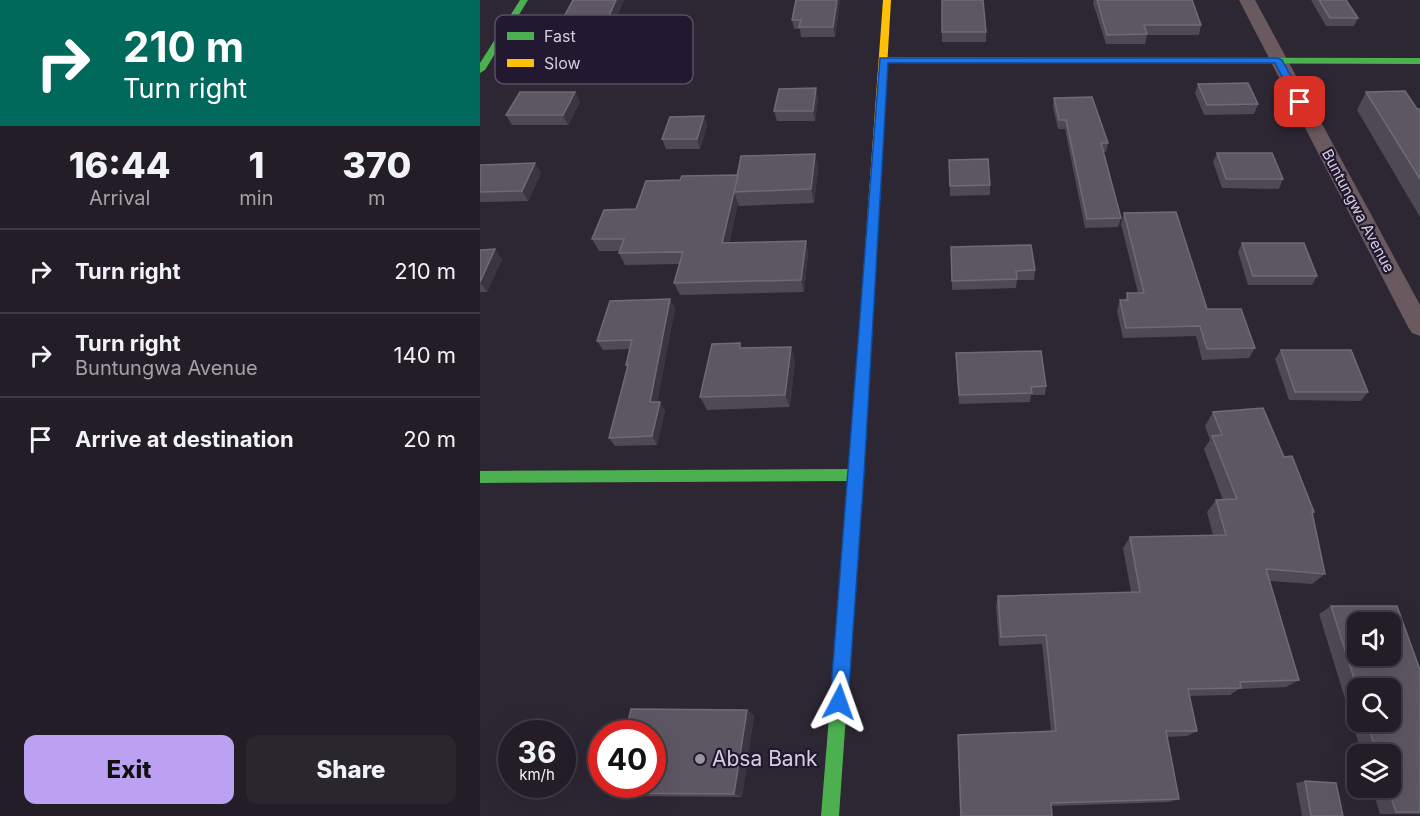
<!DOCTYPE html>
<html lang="en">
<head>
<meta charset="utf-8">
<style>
  body { margin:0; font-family:Inter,sans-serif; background:#2a262e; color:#f1f3f6; height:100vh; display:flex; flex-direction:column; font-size:22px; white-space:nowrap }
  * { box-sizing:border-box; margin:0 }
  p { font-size:20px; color:#a2a2a7 }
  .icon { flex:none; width:33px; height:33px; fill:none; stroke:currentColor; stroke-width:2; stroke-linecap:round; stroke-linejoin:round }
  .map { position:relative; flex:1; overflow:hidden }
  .drawer { display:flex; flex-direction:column; background:#221d26; width:480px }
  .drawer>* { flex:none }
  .hud { background:#00695c; color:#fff; overflow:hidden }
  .fabs { position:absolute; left:867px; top:612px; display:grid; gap:12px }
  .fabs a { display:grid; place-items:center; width:54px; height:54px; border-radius:12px; background:#221d26; box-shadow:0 6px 24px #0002,0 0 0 2px #3f3b43; font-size:30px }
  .speed { position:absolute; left:18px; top:720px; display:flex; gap:12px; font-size:30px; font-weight:700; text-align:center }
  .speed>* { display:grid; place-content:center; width:78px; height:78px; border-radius:50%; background:#221d26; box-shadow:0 6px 24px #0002,0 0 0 2px #3f3b43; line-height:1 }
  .speed small { font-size:15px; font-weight:400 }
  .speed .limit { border:9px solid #d22; background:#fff; color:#111 }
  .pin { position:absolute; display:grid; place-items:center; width:51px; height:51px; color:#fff; margin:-26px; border-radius:12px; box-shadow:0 3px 9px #0006 }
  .me { position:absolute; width:66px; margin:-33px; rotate:4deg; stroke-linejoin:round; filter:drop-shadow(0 0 4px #0008) }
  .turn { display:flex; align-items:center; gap:21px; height:126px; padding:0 24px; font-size:27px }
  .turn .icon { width:78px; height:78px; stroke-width:2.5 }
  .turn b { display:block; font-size:42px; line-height:51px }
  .eta { display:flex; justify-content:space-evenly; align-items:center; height:102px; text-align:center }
  .eta b { font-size:36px; font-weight:800; line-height:42px }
  .action { display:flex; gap:12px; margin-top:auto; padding:12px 24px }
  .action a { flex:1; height:69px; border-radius:12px; background:#bca0f2; color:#111; font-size:24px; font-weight:800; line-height:69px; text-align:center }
  .action a+a { background:#2a262e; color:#f1f3f6 }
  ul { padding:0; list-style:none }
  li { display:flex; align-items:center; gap:18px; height:84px; padding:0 24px; border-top:2px solid #3f3b43 }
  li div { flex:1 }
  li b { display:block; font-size:22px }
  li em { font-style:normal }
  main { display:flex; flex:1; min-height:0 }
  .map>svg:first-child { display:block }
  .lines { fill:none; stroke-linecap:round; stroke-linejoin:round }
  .street { fill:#6a5a60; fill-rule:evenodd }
  .fast { fill:#4caf50; fill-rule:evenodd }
  .slow { fill:#ffc107; fill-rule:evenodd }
  .wall { fill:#4e4954; fill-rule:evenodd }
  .shaded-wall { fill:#3b3541 }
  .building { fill:#5d5763; stroke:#706a76; stroke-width:1.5; fill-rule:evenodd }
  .route { fill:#1a73e8; stroke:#114b97; stroke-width:1.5 }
  .poi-dot { fill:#9a94a2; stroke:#22182f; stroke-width:2 }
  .labels { text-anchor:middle; stroke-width:4.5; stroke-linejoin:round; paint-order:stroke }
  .far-street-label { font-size:15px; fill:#d5cede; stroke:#22182f }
  .near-poi-label { font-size:21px; fill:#d5cede; stroke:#22182f; text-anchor:start }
  .key { fill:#22182f; stroke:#584f64; stroke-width:1.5 }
  .key-label { font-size:16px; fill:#d5cede }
</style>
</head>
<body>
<main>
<section class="drawer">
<div class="hud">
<div class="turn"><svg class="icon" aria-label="right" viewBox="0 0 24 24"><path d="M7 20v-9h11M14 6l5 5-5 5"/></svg><div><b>210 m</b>Turn right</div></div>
</div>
<div class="eta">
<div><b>16:44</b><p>Arrival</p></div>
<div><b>1</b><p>min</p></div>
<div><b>370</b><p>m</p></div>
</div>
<ul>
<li><svg class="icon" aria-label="right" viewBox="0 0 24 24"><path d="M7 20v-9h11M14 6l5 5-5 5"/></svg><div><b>Turn right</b></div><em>210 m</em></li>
<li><svg class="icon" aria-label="right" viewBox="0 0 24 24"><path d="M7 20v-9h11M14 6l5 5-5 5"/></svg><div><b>Turn right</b><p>Buntungwa Avenue</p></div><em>140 m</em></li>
<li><svg class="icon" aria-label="arrive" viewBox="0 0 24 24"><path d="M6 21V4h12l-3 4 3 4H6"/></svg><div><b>Arrive at destination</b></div><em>20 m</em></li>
</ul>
<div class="action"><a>Exit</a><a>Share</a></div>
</section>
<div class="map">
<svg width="940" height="816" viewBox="0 0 940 816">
  <rect width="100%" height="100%" fill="#2d2733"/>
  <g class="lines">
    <path class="street" d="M759,0H775L940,305V336L932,333L928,327Z"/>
    <g class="fast">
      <path d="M40,0H48L5,70L0,73V63Z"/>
      <path d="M403,57L940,58V64L400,62V58Z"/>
      <path d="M378,435L383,437L385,441L359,816H341L368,481L0,483V471L369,469L373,437Z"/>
    </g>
    <path class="slow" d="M403,0H411L385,441L383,445L378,447L373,445L371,441Z"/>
  </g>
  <g class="wall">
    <path d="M144,0L128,37L83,38L78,28Z"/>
    <path d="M360,0L355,37H321L320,29H314L312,20Z"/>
    <path d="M462,0L506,32V42H462Z"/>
    <path d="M614,0H712L721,25L719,35H667L665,44H626L613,3Z"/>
    <path d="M831,0H866L878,18L874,26H846Z"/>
    <path d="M718,84L778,104L774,114L724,115L715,93Z"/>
    <path d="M95,92L100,102L88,125H32L26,115Z"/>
    <path d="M886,92L937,109H940V217L877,110Z"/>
    <path d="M338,98L335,121H297L294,111Z"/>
    <path d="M574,98L628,143L626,152H623L641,218L638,227L605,228L585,129H578L573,107Z"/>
    <path d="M224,116L227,126L220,149H186L182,139Z"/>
    <path d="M737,153L803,179L799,189L742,188L733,162Z"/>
    <path d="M335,154L338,168L334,203L259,206L258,203L249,243L326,241L328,253L324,292L200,295L194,283L199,264L145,265L139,253L140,251H119L112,239L200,180L258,175Z"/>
    <path d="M469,160L510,185V195L470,196Z"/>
    <path d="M0,165L61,173L48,201L0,202Z"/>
    <path d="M644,213L727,309L775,348L769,358L722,360L716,336L643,338L637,311L640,300H645L647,293H658L641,224Z"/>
    <path d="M762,243L837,276L832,285H768L758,252Z"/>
    <path d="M471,247L555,270L554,280H537L536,288L472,290Z"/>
    <path d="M0,250L22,259L7,292H0Z"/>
    <path d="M195,308L177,402L185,410L177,445L135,446L129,438L147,367L146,365L149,349L123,350L117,341Z"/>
    <path d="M262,348L315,360L310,407L227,410L220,397Z"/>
    <path d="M801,350L888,392L881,401L809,400L795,359Z"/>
    <path d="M476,353L566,386L565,395H551L550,402L479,404Z"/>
    <path d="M733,412L804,457L834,512L832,514L845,574L832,584L789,581L819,680L806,687L759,689L750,695L709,696L717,731L707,736L687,737L699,799L689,802L571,806L572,816H480L478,735L571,731L562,644L519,646L516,606L518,596L651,592L643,548L650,537L733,535L727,512L736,500H743L724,449L730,440L725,426Z"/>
    <path d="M851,606L940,670V814H900L892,788H910V754H882L839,614ZM878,688L910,722H878Z"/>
    <path d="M274,715L262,797L142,796L130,793Z"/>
    <path d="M825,781L863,816H822L816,783Z"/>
  </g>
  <g class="shaded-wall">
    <path d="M136,0H144L128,37L124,27Z"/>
    <path d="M357,0H360L355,37L353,27Z"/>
    <path d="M336,88L338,98L335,121L333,111Z"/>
    <path d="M95,92L100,102L88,125L83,115Z"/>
    <path d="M224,116L227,126L220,149L217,139Z"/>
    <path d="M335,154L338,168L334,203L331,189Z"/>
    <path d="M55,163L61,173L48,201L42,191Z"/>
    <path d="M254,192L258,203L247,255L242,243Z"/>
    <path d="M326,241L328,253L324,292L321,280Z"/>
    <path d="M15,249L22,259L7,292L0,282Z"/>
    <path d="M190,299L195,308L175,411L170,402Z"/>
    <path d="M311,347L315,360L310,407L305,395Z"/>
    <path d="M180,402L185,410L177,445L172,436Z"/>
    <path d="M267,710L274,715L262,797L254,794Z"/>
  </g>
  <g class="building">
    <path d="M93,0H136L124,27L78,28Z"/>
    <path d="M316,0H357L353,27H319L321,20H312Z"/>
    <path d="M462,0H503L506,32H462Z"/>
    <path d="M617,0H712L721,25H664L667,34L627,35Z"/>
    <path d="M839,0H866L878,18H850Z"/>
    <path d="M768,83L778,104L727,105L718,84Z"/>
    <path d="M336,88L333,111H294L299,89Z"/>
    <path d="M925,91L937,109H940V179L886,92Z"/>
    <path d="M40,92H95L83,115H26Z"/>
    <path d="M612,97L628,143H621L641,218L607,219L586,120H579L574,98Z"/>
    <path d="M224,116L217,139H182L190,117Z"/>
    <path d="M737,153H792L803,179H746Z"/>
    <path d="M335,154L331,189L254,192L261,156Z"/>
    <path d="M508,159L510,185L470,186L469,160Z"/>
    <path d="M55,163L42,191L0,192V165Z"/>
    <path d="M258,175L242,243L326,241L321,280L194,283L203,252L139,253L144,239H112L124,210L156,209L166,181L200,180L202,176Z"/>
    <path d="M696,212L727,309H761L775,348L727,349L720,326L646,328L640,300H648L647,293H664L644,213Z"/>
    <path d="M762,243H824L837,276H773Z"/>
    <path d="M551,245L555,270L536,271L537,279L472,281L471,247Z"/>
    <path d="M15,249L0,282V250Z"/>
    <path d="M190,299L170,402H180L172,436L129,438L148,365H146L152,340L117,341L130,301Z"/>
    <path d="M260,343V348L311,347L305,395L220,397L232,344Z"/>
    <path d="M801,350H871L888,392H815Z"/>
    <path d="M561,351L566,386L551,387L552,393L479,395L476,353Z"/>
    <path d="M783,408L804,457L812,456L834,512H832L845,574L786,569L819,680L760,682L761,688L708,689L717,731H686L699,799L571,803L572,816H481L478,735L576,731L566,635L521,637L518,596L660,592L650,537L746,535L736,500L757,499L732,436L742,435L733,412Z"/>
    <path d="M851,606H917L940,670V812H916L908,788H910V754H897L887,722H910V688H878V691ZM878,622H910V656H878Z"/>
    <path d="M151,709L267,710L254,794L130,793L132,784H172V734H145Z"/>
    <path d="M825,781L856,783L863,816H831Z"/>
  </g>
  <path class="route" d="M400,58H798L802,60L825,102L816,104L795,63H408L384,475L368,702L365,709L359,711L353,709L350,702Z"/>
  <circle class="poi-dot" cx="220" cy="759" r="6"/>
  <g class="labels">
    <g class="far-street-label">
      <text transform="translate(878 211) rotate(62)" y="5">Buntungwa Avenue</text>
    </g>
    <g class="near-poi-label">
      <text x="232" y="766">Absa Bank</text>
    </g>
  </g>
  <rect x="15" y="15" width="198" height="69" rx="9" class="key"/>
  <rect x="27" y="32" width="27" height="8" fill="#4caf50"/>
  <rect x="27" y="59" width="27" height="8" fill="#ffc107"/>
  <g class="key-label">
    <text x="64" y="42">Fast</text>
    <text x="64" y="69">Slow</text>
  </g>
</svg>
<div class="fabs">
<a><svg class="icon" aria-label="sound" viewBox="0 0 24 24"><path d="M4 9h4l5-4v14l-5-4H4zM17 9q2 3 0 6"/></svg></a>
<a><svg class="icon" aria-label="search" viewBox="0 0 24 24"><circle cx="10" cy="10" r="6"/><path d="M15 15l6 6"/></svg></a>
<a><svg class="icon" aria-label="layers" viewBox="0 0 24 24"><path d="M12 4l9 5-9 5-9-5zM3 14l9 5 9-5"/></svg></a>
</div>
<div class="speed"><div>36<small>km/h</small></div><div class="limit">40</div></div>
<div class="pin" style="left:820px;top:102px;background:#d93025"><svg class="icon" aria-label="arrive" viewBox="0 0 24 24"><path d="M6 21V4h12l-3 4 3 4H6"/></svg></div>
<svg class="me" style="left:359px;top:702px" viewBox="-20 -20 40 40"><path d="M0-17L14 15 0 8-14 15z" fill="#1a73e8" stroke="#fff" stroke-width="4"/></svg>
</div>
</main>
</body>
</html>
